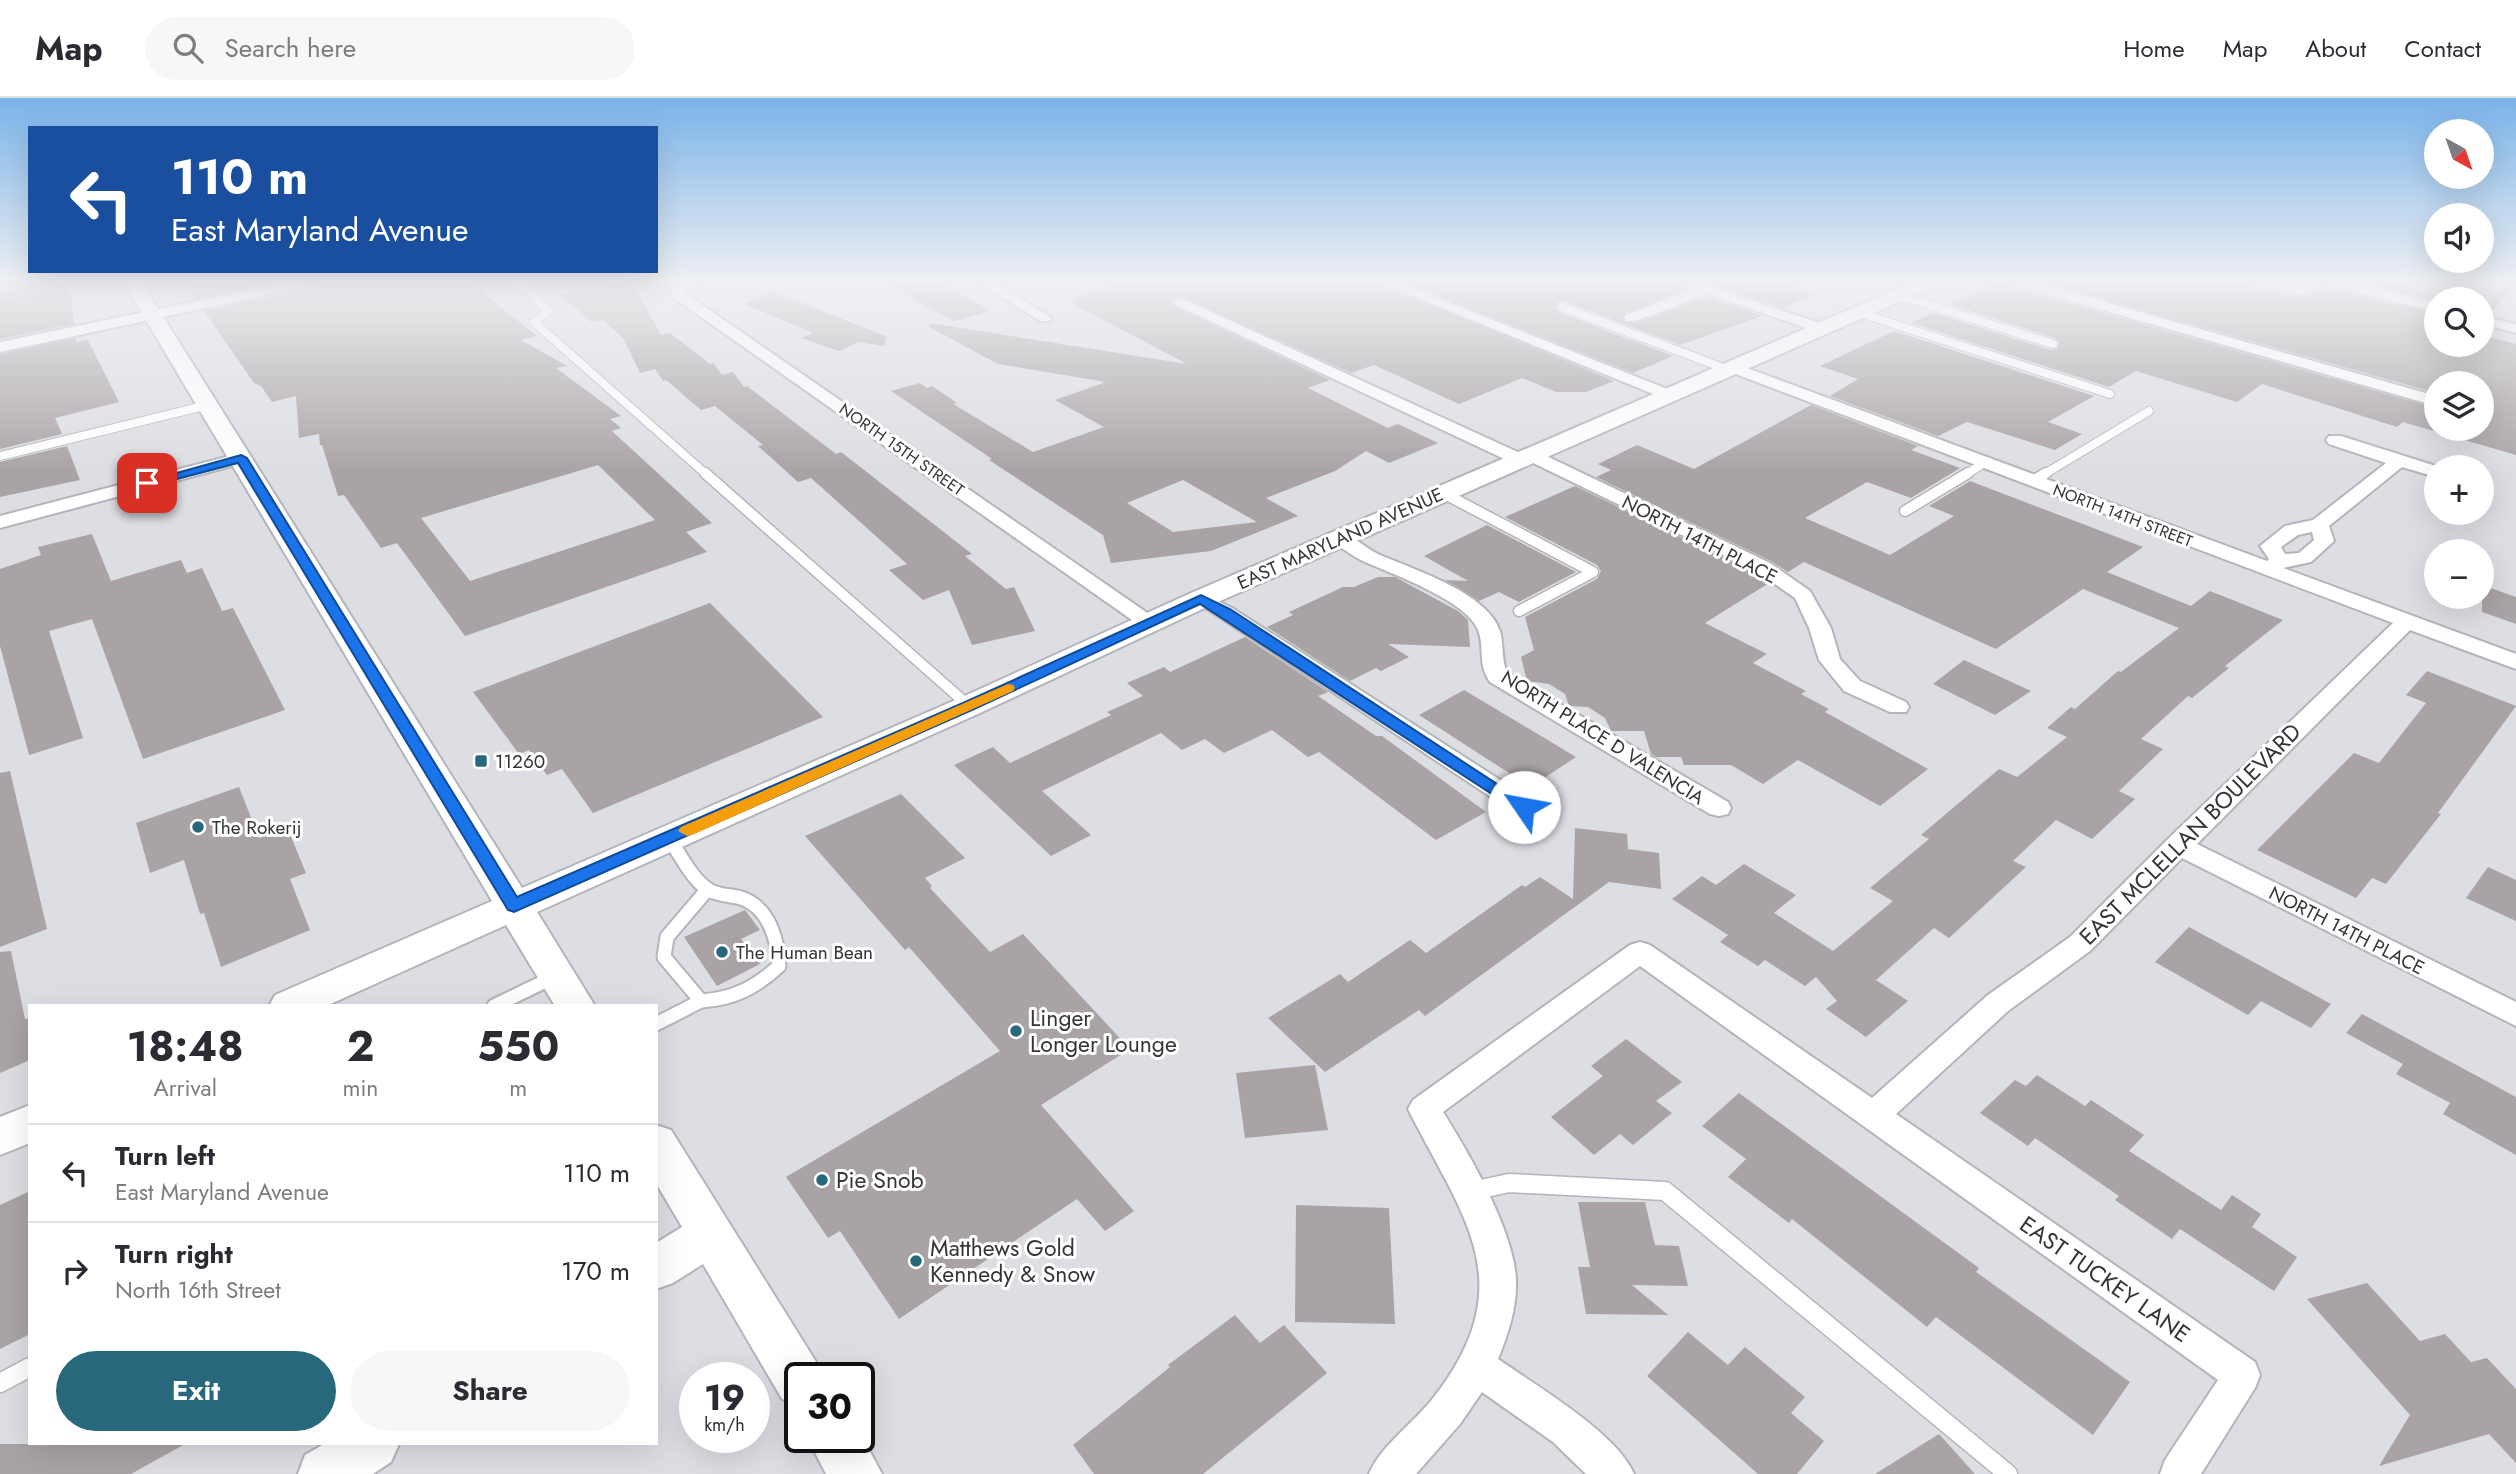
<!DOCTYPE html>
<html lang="en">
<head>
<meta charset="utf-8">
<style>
  body { margin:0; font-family:Jost,sans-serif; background:#f7f7f7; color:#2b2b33; height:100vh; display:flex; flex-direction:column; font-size:26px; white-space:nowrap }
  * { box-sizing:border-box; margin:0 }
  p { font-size:23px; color:#7c7c81 }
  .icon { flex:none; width:38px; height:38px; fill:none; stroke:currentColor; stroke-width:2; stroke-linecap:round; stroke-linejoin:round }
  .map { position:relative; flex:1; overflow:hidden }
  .details { position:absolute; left:28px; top:906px; width:630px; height:441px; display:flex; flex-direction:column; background:#fff; border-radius:0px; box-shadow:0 7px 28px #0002 }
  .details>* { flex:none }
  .hud { position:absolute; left:28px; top:28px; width:630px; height:147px; border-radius:0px; box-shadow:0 7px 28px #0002; background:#1a4fa0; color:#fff; overflow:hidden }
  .needle { width:46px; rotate:140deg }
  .fabs { position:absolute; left:2424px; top:21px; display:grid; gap:14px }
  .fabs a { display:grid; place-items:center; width:70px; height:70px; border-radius:50%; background:#fff; box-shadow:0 7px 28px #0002; font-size:35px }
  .speed { position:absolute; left:679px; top:1264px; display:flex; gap:14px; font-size:35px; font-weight:700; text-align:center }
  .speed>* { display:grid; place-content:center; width:91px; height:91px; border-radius:50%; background:#fff; box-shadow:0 7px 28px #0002; line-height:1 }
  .speed small { font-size:18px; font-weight:400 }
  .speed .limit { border:4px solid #111; border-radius:10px; background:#fff; color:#111 }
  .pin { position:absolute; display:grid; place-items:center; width:60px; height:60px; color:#fff; margin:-30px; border-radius:14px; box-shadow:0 4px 10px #0006 }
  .me { position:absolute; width:77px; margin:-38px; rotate:303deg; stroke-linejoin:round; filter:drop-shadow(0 0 5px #0008) }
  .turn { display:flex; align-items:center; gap:24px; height:147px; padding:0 28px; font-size:32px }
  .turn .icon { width:91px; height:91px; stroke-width:2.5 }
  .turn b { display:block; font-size:49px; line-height:60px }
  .eta { display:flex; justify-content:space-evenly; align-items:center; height:119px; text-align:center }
  .eta b { font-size:42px; font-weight:700; line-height:49px }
  .button { display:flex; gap:14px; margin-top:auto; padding:14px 28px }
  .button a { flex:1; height:80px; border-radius:42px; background:#28687c; color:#fff; font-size:28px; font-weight:700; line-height:80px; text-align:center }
  .button a+a { background:#f7f7f7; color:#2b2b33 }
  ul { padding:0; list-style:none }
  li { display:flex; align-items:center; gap:21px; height:98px; padding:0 28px; border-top:2px solid #e1e1e2 }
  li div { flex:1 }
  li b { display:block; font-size:26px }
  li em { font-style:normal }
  header { display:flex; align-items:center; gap:42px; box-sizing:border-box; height:98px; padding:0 35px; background:#fff; border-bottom:2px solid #e1e1e2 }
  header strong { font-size:33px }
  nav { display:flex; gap:38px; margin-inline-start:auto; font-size:24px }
  .search { width:490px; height:63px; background:#f7f7f7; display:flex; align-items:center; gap:18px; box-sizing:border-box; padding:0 24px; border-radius:38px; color:#7c7c81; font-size:26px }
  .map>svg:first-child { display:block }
  .building { fill:#aaa3a5; fill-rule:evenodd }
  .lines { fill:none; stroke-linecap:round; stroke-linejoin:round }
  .lane-far3-casing { stroke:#b3b5bb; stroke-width:10 }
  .lane-far2-casing { stroke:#b3b5bb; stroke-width:13 }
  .lane-far1-casing { stroke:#b3b5bb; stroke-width:17 }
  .lane-casing { stroke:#b3b5bb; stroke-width:21 }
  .street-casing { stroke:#b3b5bb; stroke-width:4 }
  .secondary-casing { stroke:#b3b5bb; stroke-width:4 }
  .lane-far3 { stroke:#fff; stroke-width:8 }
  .lane-far2 { stroke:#fff; stroke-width:10 }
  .lane-far1 { stroke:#fff; stroke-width:13 }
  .lane { stroke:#fff; stroke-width:18 }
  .street { fill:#fff; fill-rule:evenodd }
  .secondary { fill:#fff; fill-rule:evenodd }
  .route { fill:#1a73e8; stroke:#114b97; stroke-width:2 }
  .slow { fill:#f59e0b }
  .poi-dot { fill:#28687c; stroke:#fff; stroke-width:2.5 }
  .labels { text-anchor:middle; stroke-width:6; stroke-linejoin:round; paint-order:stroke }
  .far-street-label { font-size:16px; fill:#343537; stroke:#fff }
  .street-label { font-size:19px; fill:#343537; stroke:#fff }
  .poi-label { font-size:19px; fill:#343537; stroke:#fff; text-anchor:start }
  .near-street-label { font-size:23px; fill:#343537; stroke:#fff }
  .near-poi-label { font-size:23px; fill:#343537; stroke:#fff; text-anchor:start }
</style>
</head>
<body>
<header>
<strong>Map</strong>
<div class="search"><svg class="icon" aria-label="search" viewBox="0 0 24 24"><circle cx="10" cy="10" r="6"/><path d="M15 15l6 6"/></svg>Search here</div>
<nav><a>Home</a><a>Map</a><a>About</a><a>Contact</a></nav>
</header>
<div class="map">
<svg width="2516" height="1376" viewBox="0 0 2516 1376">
  <rect width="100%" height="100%" fill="#dcdee4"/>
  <g class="building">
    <path d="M0,182H63L71,199L74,226L0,241Z"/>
    <path d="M182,182H288L195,201Z"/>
    <path d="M326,182H467L537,238L521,242L567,268L556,270L621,318L610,321L621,330L612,333L712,425L686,434L707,454L465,538L397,445L381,450L344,397L338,398L322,347H320L319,336L299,340L296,298L272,304L261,288L254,285L204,213L318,189ZM598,367L655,422L470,483L421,420Z"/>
    <path d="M631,182L661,237L670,235L710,266L713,265L722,277L733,274L744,289L747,288L836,356L841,354L972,456L965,458L1006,491L1014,489L1035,533L972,547L949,492L923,502L889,472L907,466L811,380L798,384L758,348L763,347L715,308L701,312L666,282L663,283L655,271L640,275L623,240L603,222L592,224L560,197Z"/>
    <path d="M878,182H934L990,213L954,223Z"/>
    <path d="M1128,182H1371L1614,283L1586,294H1556L1522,280L1459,306L1374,267L1351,275L1180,198L1171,203L1175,209L1330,282L1308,290L1388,330L1398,326L1438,345L1389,365L1366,353L1335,373L1266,400L1298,418L1211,453L1111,465L1103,437L989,362L992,361L891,293L920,285L927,290L932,288L957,305L953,306L1033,354L1104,329L1055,302L1106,284L998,266L929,229L930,225L1187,266L1070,204L1076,202L1072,200ZM1183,382L1257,424L1173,434L1127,405Z"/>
    <path d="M1398,182H1670L1686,191L1625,215L1622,219L1624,224L1637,225L1707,199L1762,218L1680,247L1564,203L1557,204L1556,211L1560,215L1673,258L1633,275Z"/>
    <path d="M1698,182H1760L1775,186L1780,184L1816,196L1782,210Z"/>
    <path d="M2004,182L2008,188L2436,310V331H2482V285H2436V295L2036,182H2246L2250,188L2299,200L2322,189L2436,216V247H2482V237L2516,246V357L2403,324L2397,329L2262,286L2237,304L2136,273L2109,289L1912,225L1933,215L2051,252L2057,251L2059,245L2055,240L1949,206Z"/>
    <path d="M2354,182H2516V186L2488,217L2482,216V201L2436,203Z"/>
    <path d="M770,192L887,239L884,248L858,244L839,253L801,240L813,235L744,206Z"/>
    <path d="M1894,233L2094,298L2048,324L2082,336L2055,352L1967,324L1938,338L1830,298L1858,281L1820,268Z"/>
    <path d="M75,240L76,244L88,242L119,304L55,320L62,336L0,351V256Z"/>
    <path d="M1811,307L1918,348L1911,352L1960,370L1911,400L1867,384L1805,420L1890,457L1954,418L1929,408L1970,383L2143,449L2107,474L2191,508L2210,493L2283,522L2225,568L2229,570L2192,600L2188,598L2141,641L2163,651L2119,693L2135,701L2092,741L2056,722L2013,763L2026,769L1949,840L1934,830L1876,882L1908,903L1866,939L1826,911L1837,903L1816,879L1805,888L1765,862L1758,868L1720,844L1728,837L1672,801L1702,778L1716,787L1744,766L1796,797L1774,815L1833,853L1893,803L1870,790L1929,741L1921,737L1999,671L2017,679L2067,639L2047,630L2071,609L2075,611L2118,573L2121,574L2179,530L2083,491L1996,551L1804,464L1788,474L1771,463L1596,379L1611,372L1598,366L1637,347L1694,371Z"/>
    <path d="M67,348L80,382L0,399V364Z"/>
    <path d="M1575,388L1755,475L1769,485L1705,525L1767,556L1753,565L1806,593L1801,596L1829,611L1825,614L1928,671L1880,708L1798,662L1763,686L1731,667H1684L1681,659H1656L1651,656L1644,633H1611L1605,620L1588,609L1569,608L1565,596L1549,586L1527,583L1521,559L1534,552L1525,519L1597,481L1601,473L1597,467L1505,419Z"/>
    <path d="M1487,427L1576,474L1519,504L1499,494L1479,503L1445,482L1468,483L1424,458Z"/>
    <path d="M92,436L111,483L181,462L187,475L202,470L222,513L233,510L285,612L143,661L92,521L49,533L83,640L29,657L0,548V471L41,457L38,449Z"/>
    <path d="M1378,479H1395L1458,513L1468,522L1470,549L1388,546L1409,559L1381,573L1376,570L1350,583L1267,529L1293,517L1289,514L1343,489H1354Z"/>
    <path d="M2482,487L2516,499V526L2482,514Z"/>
    <path d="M710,505L823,619L593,715L562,671L547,677L529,652L519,656L473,594Z"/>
    <path d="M1245,539L1328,594L1318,598L1376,638H1382L1486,714L1436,742L1319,654L1308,659L1272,632L1224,655L1205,641L1182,652L1161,635L1042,693L1091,737L1051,758L954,667L993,649L1010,665L1111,617L1107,614L1143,598L1127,585L1164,569L1170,574Z"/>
    <path d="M1964,562L2031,593L1995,617L1933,586Z"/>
    <path d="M2427,573L2516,608L2438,715L2441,716L2386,786L2372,780L2356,800L2257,752L2354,655L2379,665L2426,605L2406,597Z"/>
    <path d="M1464,592L1521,626L1576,659L1538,684L1530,679L1523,684L1419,617Z"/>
    <path d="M10,673L47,831L0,849V675Z"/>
    <path d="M239,689L259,740L287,729L306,775L290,781L310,832L221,869L204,815L200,816L184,762L150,775L136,725Z"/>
    <path d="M901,696L965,760L925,780L932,788L930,790L990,854L1023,836L1130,951L1041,1007L1134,1113L1105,1133L1077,1101L899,1221L840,1133L828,1140L786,1079L1000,953L909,849L905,852L805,738Z"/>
    <path d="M1575,730L1627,736L1628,751L1659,755L1661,791L1609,784L1425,918L1419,912L1325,974L1268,920L1340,876L1348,884L1410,842L1426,855L1522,787L1525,789L1540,779L1573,801Z"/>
    <path d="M2488,769L2516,782V823L2466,800Z"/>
    <path d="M745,812L760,832L741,841L760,866L717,888L684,839Z"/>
    <path d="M2189,829L2331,906L2311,930L2261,903L2248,917L2155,864Z"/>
    <path d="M11,853L25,921L30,920V962L0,975V854Z"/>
    <path d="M2362,916L2516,999V1057L2443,1016L2450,1005L2396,976L2403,966L2346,935Z"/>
    <path d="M1626,941L1682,984L1656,1003L1672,1015L1633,1047L1620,1036L1594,1057L1551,1019L1603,978L1591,968Z"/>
    <path d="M1315,967L1328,1032L1245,1040L1236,975Z"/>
    <path d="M2037,977L2085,1008L2091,1002L2144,1037L2129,1053L2221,1112L2232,1097L2261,1116L2252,1129L2297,1159L2274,1193L2180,1131L2172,1141L2115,1102L2119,1098L2035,1040L2028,1048L1980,1015L2015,982L2026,988Z"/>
    <path d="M1739,995L1979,1170L1976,1174L2130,1284L2093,1337L1936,1219L1927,1229L1792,1121L1789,1125L1728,1079L1746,1061L1702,1028Z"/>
    <path d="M30,1093V1236L0,1251V1107Z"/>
    <path d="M1578,1104H1645L1655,1147L1679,1148L1688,1188L1632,1187L1668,1217L1586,1216L1578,1169H1590Z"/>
    <path d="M1296,1107L1389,1110L1395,1226L1295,1224Z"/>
    <path d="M2367,1185L2420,1243L2445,1236L2471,1264L2487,1260L2516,1291V1365L2489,1336L2379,1368L2410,1317L2307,1201Z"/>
    <path d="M1235,1217L1260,1245L1284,1227L1327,1275L1203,1376H1094L1073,1347L1170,1269L1168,1267Z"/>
    <path d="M1688,1234L1728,1267L1745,1249L1805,1299L1791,1315L1824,1343L1797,1376H1758L1647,1278Z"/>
    <path d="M1939,1336L1975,1376H1875Z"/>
    <path d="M0,1346H185L131,1376H0Z"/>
  </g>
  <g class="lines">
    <defs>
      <g id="lane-far3">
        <path d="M515,182L548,213L534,224L707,377"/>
        <path d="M1897,197L2053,246"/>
        <path d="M1562,209L1726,271"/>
        <path d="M1857,214L2110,296"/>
        <path d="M0,358L208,307"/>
        <path d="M1965,377L1984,365"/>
        <path d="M2043,377L2149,313"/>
      </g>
      <g id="lane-far2">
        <path d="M705,375L969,608"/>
        <path d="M2033,383L2046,375"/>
        <path d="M1443,395L1593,474L1519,513"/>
        <path d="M1905,413L1968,375"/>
      </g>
      <g id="lane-far1">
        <path d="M669,740C680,756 692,782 709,792C719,798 731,797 741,800C769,809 778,842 779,868C755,890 733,901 701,903L664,859L667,839L707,792"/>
        <path d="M494,908L556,878"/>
        <path d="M656,926L701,903"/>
      </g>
      <g id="lane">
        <path d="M1472,1093L1509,1085L1665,1093L2008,1376"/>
        <path d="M0,1285L30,1269"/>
      </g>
      <g id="street">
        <path d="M299,182H324L317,186L0,254V244Z"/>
        <path d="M683,182H703L701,185L683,191L685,195L1156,521L1160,525L1156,529H1142L674,200L668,189Z"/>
        <path d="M974,182H990L1052,220L1050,223H1040Z"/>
        <path d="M1374,182H1392L1675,294L1677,297L1675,300H1663Z"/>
        <path d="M1672,182H1691L1825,227L1827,230L1825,233H1815L1707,196L1636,223H1626L1624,220L1626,217L1693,191Z"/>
        <path d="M2007,182H2028L2436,298V308L2009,185Z"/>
        <path d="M2249,182H2271L2298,188C2331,169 2400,197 2436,206V214L2322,186L2300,197L2251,185Z"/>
        <path d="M1181,200L1522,356L1530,352L1536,353L1770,465L1810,493L1831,530L1840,561L1860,583L1906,604L1909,609L1906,614H1890L1844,593L1819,562L1809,530L1795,500L1756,473L1527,362L1519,366L1513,365L1176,207L1174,204Z"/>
        <path d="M2482,218L2516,226V235L2482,226Z"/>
        <path d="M1731,264L2267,463L2269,461L2260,448L2285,428L2313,422L2386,365L2329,346L2326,342L2329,338H2341L2439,369H2436V379L2402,369L2329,428L2334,443L2311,464L2283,470L2516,556V571L2410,532L2197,746L2516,904V928L2182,760L2090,853L2008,913L1896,1016L2255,1264L2260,1277L2255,1290L2201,1376H2160L2165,1362L2218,1282L1640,868L1443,1014C1469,1055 1515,1135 1516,1183C1517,1210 1508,1236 1498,1261C1535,1287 1617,1335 1634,1376H1586L1553,1344L1482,1294L1460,1326L1416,1376H1369C1380,1348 1415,1324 1434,1299C1523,1184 1463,1120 1408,1011L1413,1002L1630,847L1640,844L1650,847L1872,1000L1988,897L2070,839L2168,741L2393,525L1725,272L1723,269ZM2312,434L2314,442L2299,455L2285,456L2281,449L2298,437Z"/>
        <path d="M241,355L250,360L247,364L0,430V418Z"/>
        <path d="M1340,434C1354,438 1365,450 1378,456C1412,471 1487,494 1500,533C1504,547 1501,561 1507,575L1728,704L1731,710L1728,716L1719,718L1710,716L1490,584C1477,565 1485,550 1478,532C1467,503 1393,476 1365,464C1354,459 1343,451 1333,444L1330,440Z"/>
        <path d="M1201,495L1232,510L1533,703L1536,709L1533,715L1524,717L1515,715L1218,518L1191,501L1194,497Z"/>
      </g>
      <g id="secondary">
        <path d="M122,182H140L522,790L958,601L1191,495L1918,182H1942L1940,186L1211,507L980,615L537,814L595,908H555L506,827L326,908H269L275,897L492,803Z"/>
        <path d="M30,1007V1045L0,1057V1019Z"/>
        <path d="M656,1027L671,1032L818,1267L823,1279H800V1308L782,1301L703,1166L673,1185L656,1191V1145L682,1129L656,1085Z"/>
        <path d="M859,1333L882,1376H826L807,1339H859Z"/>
        <path d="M324,1346H399L391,1364L373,1376H298L305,1357Z"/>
      </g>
    </defs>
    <use href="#lane-far3" class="lane-far3-casing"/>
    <use href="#lane-far2" class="lane-far2-casing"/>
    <use href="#lane-far1" class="lane-far1-casing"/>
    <use href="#lane" class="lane-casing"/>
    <use href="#street" class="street-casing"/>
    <use href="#secondary" class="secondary-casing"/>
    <use href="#lane-far3" class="lane-far3"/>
    <use href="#lane-far2" class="lane-far2"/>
    <use href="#lane-far1" class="lane-far1"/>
    <use href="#lane" class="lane"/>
    <use href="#street" class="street"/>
    <use href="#secondary" class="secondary"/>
  </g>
  <linearGradient id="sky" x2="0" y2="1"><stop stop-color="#79b3e9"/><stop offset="0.49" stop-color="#eff0f3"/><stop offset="1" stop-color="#eff0f3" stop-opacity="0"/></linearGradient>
  <rect width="2516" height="374" fill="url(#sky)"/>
  <path class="route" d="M241,357L247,360L517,799L963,605L1201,497L1230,511L1532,709L1524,714L1518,713L1200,506L974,611L514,814L508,812L238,365L147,389L141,385Z"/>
  <path class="slow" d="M1008,586L1013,587L1015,590L1013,593L692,737L687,738L678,733L681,729Z"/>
  <g class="poi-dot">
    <rect x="474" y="656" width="14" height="14" rx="3.5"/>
    <circle cx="198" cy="729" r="7"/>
    <circle cx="722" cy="854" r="7"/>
    <circle cx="1016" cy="933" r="7"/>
    <circle cx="822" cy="1082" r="7"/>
    <circle cx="916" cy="1163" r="7"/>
  </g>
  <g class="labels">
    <g class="far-street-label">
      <text transform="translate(902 351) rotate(35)" y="6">NORTH 15TH STREET</text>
      <text transform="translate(2123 417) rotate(21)" y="6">NORTH 14TH STREET</text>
    </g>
    <g class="street-label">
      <text transform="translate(1340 440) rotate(-24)" y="7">EAST MARYLAND AVENUE</text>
      <text transform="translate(1700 441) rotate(27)" y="7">NORTH 14TH PLACE</text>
      <text transform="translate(1603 639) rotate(32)" y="7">NORTH PLACE D VALENCIA</text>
      <text transform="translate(2347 832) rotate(27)" y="7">NORTH 14TH PLACE</text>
    </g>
    <g class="poi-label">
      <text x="495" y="670">11260</text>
      <text x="212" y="736">The Rokerij</text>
      <text x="736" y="861">The Human Bean</text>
    </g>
    <g class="near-street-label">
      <text transform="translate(2190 736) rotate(-45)" y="8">EAST MCLELLAN BOULEVARD</text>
      <text transform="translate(2105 1181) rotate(35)" y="8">EAST TUCKEY LANE</text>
    </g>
    <g class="near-poi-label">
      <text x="1030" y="928">Linger<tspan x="1030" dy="26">Longer Lounge</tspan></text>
      <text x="836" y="1090">Pie Snob</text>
      <text x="930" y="1158">Matthews Gold<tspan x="930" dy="26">Kennedy &amp; Snow</tspan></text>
    </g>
  </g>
</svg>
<div class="fabs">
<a><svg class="needle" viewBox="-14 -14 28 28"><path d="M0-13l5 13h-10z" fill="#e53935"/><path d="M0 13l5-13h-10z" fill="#7c7c81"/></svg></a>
<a><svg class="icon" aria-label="sound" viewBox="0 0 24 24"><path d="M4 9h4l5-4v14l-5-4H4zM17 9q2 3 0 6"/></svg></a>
<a><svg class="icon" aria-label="search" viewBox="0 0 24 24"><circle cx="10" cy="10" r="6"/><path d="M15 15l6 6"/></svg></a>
<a><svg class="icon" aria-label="layers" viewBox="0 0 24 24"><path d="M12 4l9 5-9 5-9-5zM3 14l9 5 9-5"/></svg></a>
<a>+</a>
<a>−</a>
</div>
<div class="speed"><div>19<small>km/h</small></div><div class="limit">30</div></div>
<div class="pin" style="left:147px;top:385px;background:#d93025"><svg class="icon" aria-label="arrive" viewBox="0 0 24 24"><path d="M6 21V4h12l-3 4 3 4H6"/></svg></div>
<svg class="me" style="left:1524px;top:709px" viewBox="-20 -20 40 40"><circle r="19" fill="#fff"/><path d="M0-13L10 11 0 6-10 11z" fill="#1a73e8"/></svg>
<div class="hud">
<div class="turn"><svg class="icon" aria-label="left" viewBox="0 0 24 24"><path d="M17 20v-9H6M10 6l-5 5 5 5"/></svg><div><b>110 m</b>East Maryland Avenue</div></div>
</div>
<section class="details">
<div class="eta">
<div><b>18:48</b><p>Arrival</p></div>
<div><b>2</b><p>min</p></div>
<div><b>550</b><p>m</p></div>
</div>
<ul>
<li><svg class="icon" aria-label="left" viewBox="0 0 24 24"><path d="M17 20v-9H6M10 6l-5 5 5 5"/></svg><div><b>Turn left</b><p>East Maryland Avenue</p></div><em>110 m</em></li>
<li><svg class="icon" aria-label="right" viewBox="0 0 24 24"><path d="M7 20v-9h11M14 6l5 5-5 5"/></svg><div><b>Turn right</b><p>North 16th Street</p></div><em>170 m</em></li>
</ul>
<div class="button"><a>Exit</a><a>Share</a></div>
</section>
</div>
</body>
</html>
